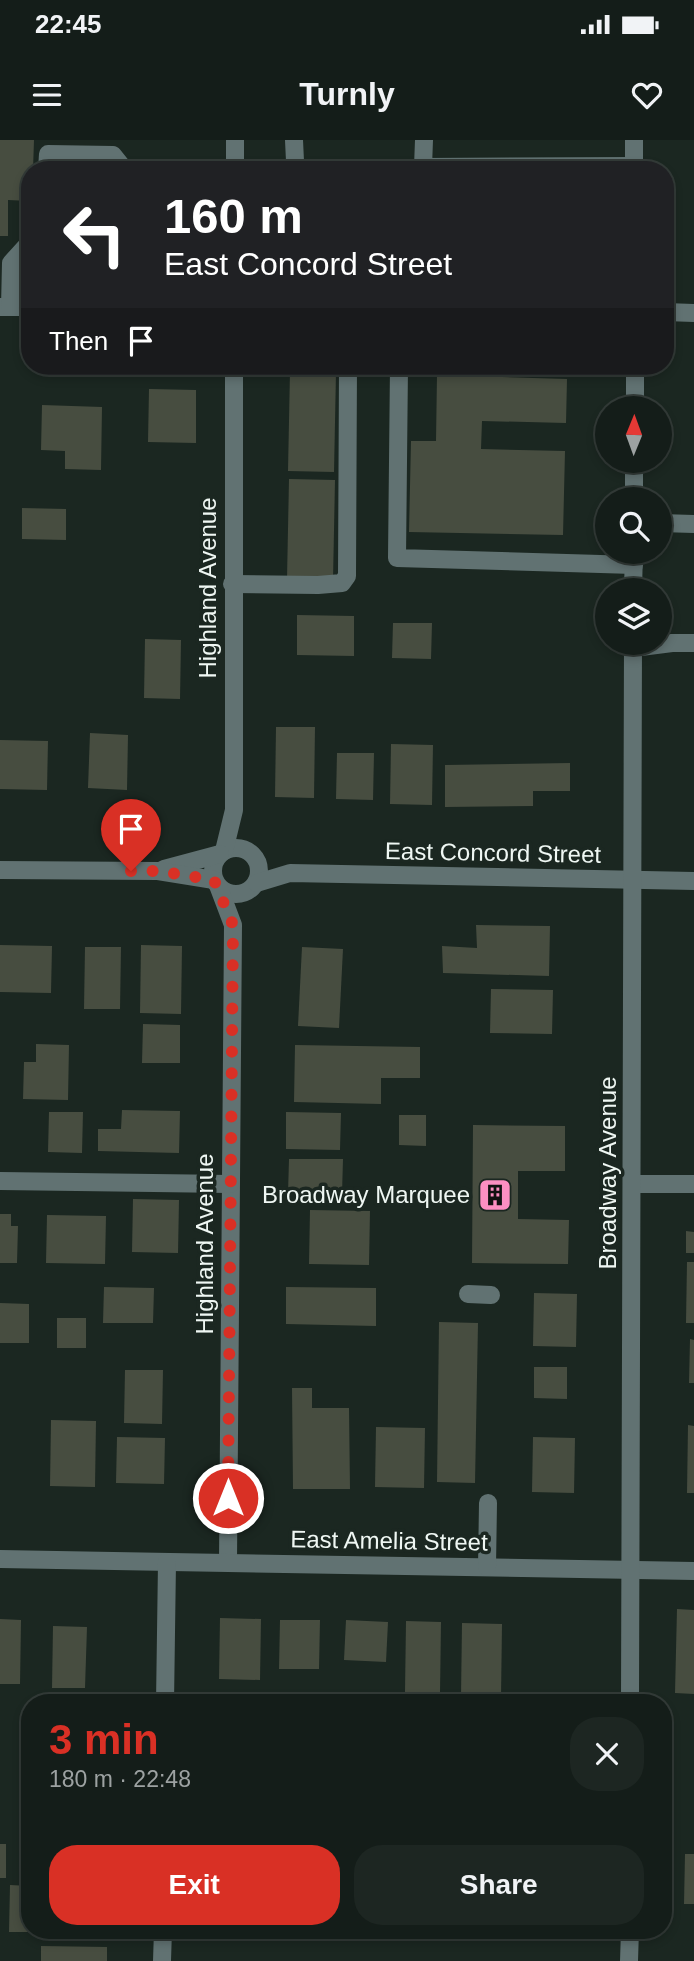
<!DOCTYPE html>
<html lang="en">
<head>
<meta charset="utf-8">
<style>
  body { margin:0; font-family:Helvetica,sans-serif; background:#1d2622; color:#f1f3f6; height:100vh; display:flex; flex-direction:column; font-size:26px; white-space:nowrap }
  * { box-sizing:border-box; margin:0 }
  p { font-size:23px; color:#9da2a2 }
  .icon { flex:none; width:38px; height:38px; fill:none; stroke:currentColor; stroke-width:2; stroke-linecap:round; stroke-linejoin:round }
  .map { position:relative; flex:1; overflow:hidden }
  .sheet { position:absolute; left:21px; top:1554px; width:651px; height:245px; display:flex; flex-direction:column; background:#141d19; border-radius:28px; box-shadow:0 4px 10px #0003,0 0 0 2px #333b38 }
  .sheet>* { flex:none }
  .hud { position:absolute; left:21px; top:21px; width:653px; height:214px; border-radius:28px; box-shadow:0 4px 10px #0003,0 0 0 2px #333b38; background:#202124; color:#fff; overflow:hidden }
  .needle { width:46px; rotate:1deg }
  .fabs { position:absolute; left:595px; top:256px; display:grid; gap:14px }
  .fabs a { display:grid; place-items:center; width:77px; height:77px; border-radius:50%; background:#141d19; box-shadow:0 4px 10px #0003,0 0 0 2px #333b38; font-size:35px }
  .pin { position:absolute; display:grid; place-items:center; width:60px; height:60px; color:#fff; margin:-72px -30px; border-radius:50% 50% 50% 0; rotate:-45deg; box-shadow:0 0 7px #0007 }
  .pin .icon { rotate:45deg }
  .me { position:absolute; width:77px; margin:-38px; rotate:0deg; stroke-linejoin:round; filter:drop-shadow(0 0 5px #0008) }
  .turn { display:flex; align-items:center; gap:24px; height:147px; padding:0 28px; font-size:32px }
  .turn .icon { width:91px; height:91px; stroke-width:2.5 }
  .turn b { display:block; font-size:49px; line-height:60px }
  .then { display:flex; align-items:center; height:66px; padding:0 28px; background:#0003; gap:14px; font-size:26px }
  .round { display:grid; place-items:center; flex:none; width:74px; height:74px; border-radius:28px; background:#1d2622 }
  .summary { display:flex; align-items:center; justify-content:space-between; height:119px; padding:0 28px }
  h1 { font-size:42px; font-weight:800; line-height:52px; color:#d93025 }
  .button { display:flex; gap:14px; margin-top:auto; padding:14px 28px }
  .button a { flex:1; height:80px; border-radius:28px; background:#d93025; color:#fff; font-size:28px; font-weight:800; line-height:80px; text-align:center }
  .button a+a { background:#1d2622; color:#f1f3f6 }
  .status { display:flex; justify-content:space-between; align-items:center; height:49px; padding:0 35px; background:#141d19; direction:ltr }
  .status svg { height:19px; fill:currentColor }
  header { display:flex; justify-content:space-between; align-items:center; height:91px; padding:0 28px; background:#141d19; font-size:32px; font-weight:800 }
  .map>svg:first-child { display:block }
  .building { fill:#474d40 }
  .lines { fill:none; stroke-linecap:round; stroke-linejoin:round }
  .minor { stroke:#617272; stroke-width:18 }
  .route { stroke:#d93025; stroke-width:12; stroke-dasharray:0 21.6 }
  .labels { text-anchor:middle; stroke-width:7; stroke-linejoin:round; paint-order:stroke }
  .street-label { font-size:24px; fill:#eff7f3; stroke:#1b2721 }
  .poi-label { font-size:24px; fill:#eff7f3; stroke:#1b2721; text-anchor:end }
</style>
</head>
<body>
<div class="status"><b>22:45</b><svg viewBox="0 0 49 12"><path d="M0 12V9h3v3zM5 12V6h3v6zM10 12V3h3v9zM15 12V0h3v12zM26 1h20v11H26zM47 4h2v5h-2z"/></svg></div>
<header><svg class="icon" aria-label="menu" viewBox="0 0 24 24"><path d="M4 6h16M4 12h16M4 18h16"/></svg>Turnly<svg class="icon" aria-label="heart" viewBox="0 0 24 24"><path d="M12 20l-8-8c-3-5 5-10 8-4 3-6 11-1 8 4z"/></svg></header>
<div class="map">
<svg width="694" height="1821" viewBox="0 0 694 1821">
  <rect width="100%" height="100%" fill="#1b2721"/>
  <g class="building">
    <path d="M0,0H34L33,30H30V61L8,60V96H0Z"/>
    <path d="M290,231L336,232L334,332L288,331Z"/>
    <path d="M437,235L567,239L566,283L482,281L481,309L565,311L563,395L409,392L411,301H436Z"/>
    <path d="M149,249L196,250V303L148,302Z"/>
    <path d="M42,265L102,267L101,330L65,329V311L41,310Z"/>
    <path d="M289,339L335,340L333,440L287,439Z"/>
    <path d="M22,368L66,369V400L22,399Z"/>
    <path d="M297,475L354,476V516L297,515Z"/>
    <path d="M393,483H432L431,519L392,518Z"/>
    <path d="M145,499L181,500L180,559L144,558Z"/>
    <path d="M276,587H315L314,658L275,657Z"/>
    <path d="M90,593L128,595L127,650L88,648Z"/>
    <path d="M0,600L48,601L47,650L0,649Z"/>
    <path d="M391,604L433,605L432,665L390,664Z"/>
    <path d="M337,613H374L373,660L336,659Z"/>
    <path d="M570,623V651H533V666L445,667V625Z"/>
    <path d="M476,785L550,786L549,836L443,833L442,806L477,808Z"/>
    <path d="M0,805L52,806L51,853L0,852Z"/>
    <path d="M141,805L182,806L181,874L140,873Z"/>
    <path d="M85,807H121L120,869H84Z"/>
    <path d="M302,807L343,809L339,888L298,886Z"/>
    <path d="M491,849L553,850L552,894L490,893Z"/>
    <path d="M143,884L180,885V923H142Z"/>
    <path d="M36,904L69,905L68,960L23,959L24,922H36Z"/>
    <path d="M295,905L420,907V938H381V964L294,962Z"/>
    <path d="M122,970L180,971L179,1013L98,1011V989H121Z"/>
    <path d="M49,972H83L82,1013L48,1012Z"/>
    <path d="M286,972L341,973L340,1010L286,1009Z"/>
    <path d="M399,975H426V1006L399,1005Z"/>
    <path d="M473,985L565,986V1031H518V1079L569,1080L568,1124L472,1123Z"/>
    <path d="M289,1019H343L342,1054H288Z"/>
    <path d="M133,1059L179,1060L178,1113L132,1112Z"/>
    <path d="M310,1070L370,1071L369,1125L309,1124Z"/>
    <path d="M0,1074H11V1086H18L17,1123H0Z"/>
    <path d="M47,1075L106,1076L105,1124L46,1123Z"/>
    <path d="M686,1091L694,1092V1113H686Z"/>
    <path d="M687,1122H694V1183H686Z"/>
    <path d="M104,1147L154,1148L153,1183H103Z"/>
    <path d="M286,1147L376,1148V1186L286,1184Z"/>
    <path d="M534,1153L577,1154L576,1207L533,1206Z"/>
    <path d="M0,1163L29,1164V1203H0Z"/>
    <rect x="57" y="1178" width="29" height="30"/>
    <path d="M439,1182L478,1183L475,1343L437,1342Z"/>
    <path d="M690,1199L694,1200V1243H689Z"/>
    <path d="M534,1227H567V1259L534,1258Z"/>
    <path d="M125,1230H163L162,1284L124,1283Z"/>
    <path d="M292,1248H312V1268H349L350,1349H293Z"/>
    <path d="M51,1280L96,1281L95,1347L50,1346Z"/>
    <path d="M688,1285L694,1286V1353H687Z"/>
    <path d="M376,1287L425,1288L424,1348L375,1347Z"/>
    <path d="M117,1297L165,1298L164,1344L116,1343Z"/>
    <path d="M533,1297L575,1298L574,1353L532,1352Z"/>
    <path d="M677,1469L694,1470V1554L675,1553Z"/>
    <path d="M220,1478L261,1479L260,1540L219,1539Z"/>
    <path d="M0,1479L21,1480L20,1544H0Z"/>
    <path d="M280,1480H320L319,1529H279Z"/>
    <path d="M346,1480L388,1482L386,1522L344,1520Z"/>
    <path d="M406,1481L441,1482L440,1553L405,1552Z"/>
    <path d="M462,1483L502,1484L501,1557H461Z"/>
    <path d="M53,1486L87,1487L85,1548H52Z"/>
    <rect x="0" y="1704" width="6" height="34"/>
    <path d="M685,1714H694V1764H684Z"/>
    <path d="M10,1745L30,1746V1792H9Z"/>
    <path d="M45,1790H105V1794L44,1793Z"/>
    <path d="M41,1806L107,1807V1821H41Z"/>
  </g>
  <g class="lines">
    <g class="minor">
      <path d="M294,0L295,21"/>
      <path d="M424,0L423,27L634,26"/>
      <path d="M634,0V30"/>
      <path d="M47,30L48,14L113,15L125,30"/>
      <path d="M235,30V0"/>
      <path d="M0,167H30"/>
      <path d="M10,167L11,123L30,102"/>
      <path d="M665,172L694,173"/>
      <path d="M399,226L397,418L634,425"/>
      <path d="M635,268V226"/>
      <path d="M634,359V320"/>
      <path d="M660,383L694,384"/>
      <path d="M232,444L318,445L342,443L347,436L348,226"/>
      <path d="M633,450L634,411"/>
      <path d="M633,508L672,503H694"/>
      <circle cx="236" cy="731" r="23"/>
      <path d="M224,711L234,670V226"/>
      <path d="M164,729L220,714"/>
      <path d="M0,730L158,731L214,740"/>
      <path d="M257,743L290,733L694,741"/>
      <path d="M219,748L233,785L228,1422"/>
      <path d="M0,1041L230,1044"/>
      <path d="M633,1044H694"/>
      <path d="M468,1154L491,1155"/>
      <path d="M0,1419L694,1431"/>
      <path d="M487,1427L488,1363"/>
      <path d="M165,1563L167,1422"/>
      <path d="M630,1563L633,502"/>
      <path d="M162,1821L163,1790"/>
      <path d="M629,1821L630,1790"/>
    </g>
  </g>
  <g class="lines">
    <path class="route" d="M131,731H158L214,740L233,785L228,1358"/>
  </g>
  <defs>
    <symbol id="building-square" viewBox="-11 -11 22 22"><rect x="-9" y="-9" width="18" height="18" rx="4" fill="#fc8fc2" stroke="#1b2721"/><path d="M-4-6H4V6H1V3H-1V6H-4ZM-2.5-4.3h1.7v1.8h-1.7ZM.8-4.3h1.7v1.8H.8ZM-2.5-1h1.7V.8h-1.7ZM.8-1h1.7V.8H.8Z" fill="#111"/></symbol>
  </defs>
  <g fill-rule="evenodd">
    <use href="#building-square" x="476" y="1036" width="38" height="38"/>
  </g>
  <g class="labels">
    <g class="street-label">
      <text transform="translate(208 448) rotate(-90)" y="8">Highland Avenue</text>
      <text transform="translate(493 713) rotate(1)" y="8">East Concord Street</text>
      <text transform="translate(608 1033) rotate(-90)" y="8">Broadway Avenue</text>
      <text transform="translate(205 1104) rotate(-90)" y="8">Highland Avenue</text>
      <text transform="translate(389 1401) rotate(1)" y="8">East Amelia Street</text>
    </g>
    <g class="poi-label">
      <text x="470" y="1063">Broadway Marquee</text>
    </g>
  </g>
</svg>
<div class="fabs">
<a><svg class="needle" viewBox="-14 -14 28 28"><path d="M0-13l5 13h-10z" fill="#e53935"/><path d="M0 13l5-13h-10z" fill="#9da2a2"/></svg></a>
<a><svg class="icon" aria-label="search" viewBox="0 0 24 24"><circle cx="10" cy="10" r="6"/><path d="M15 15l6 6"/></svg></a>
<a><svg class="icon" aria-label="layers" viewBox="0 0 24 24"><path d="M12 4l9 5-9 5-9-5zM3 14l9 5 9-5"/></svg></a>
</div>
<div class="pin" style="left:131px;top:731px;background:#d93025"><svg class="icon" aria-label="arrive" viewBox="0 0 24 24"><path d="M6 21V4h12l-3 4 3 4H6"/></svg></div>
<svg class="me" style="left:228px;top:1358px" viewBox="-20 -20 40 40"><circle r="17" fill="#d93025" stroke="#fff" stroke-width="3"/><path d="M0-11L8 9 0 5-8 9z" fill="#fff"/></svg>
<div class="hud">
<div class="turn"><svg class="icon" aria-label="left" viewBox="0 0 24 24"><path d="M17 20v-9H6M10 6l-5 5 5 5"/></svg><div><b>160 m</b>East Concord Street</div></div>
<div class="then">Then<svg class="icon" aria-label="arrive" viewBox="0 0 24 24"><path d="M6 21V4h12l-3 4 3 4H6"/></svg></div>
</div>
<section class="sheet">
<div class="summary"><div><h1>3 min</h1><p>180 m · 22:48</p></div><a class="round"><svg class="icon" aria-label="close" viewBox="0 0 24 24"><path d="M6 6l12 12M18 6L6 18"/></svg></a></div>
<div class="button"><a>Exit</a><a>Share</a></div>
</section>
</div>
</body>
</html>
